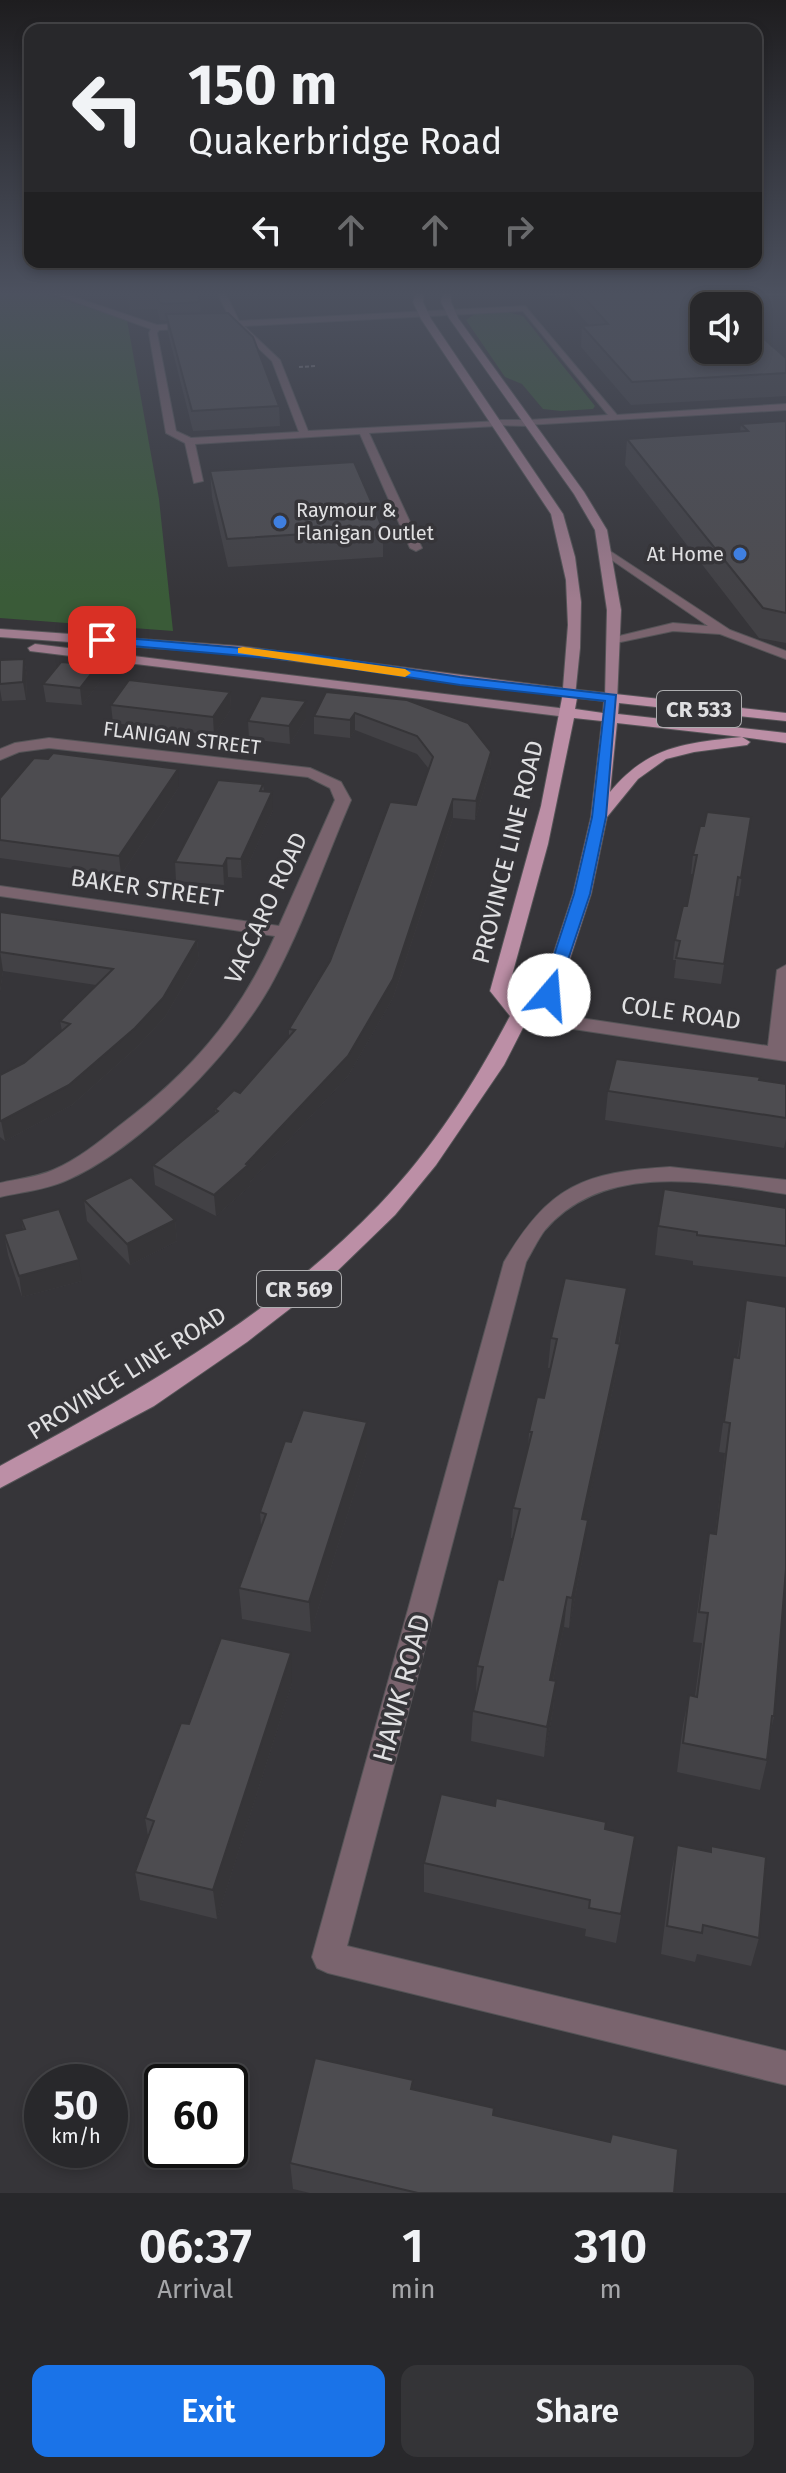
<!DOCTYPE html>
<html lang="en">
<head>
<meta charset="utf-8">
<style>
  body { margin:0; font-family:"Fira Sans",sans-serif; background:#343437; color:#f1f3f6; height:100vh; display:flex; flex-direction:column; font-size:30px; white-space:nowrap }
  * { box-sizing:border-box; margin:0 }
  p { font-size:26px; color:#a5a6a9 }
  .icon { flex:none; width:44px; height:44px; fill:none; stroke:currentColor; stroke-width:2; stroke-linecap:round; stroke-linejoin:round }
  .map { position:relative; height:2193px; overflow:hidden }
  .panel { display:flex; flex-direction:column; background:#28282b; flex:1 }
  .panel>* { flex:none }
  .hud { position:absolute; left:24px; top:24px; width:738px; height:244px; border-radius:16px; box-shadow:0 4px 12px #0003,0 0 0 2px #444447; background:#28282b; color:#f1f3f6; overflow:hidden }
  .buttons { position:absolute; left:690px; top:292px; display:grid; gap:16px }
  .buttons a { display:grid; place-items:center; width:72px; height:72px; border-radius:16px; background:#28282b; box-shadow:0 4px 12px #0003,0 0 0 2px #444447; font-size:40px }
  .speed { position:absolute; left:24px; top:2064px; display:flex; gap:16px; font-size:40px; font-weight:700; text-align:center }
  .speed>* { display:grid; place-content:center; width:104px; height:104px; border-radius:50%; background:#28282b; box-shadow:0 4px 12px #0003,0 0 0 2px #444447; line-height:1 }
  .speed small { font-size:20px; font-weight:400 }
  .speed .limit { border:4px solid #111; border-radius:12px; background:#fff; color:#111 }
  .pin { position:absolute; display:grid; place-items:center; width:68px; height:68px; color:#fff; margin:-34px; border-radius:16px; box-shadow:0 4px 12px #0006 }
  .me { position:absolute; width:88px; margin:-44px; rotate:18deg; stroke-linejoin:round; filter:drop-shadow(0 0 6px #0008) }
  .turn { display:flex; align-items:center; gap:28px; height:168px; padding:0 32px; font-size:36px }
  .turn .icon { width:104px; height:104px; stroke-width:2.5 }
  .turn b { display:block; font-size:56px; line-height:68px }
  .lanes { display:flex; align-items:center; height:76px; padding:0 32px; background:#0003; justify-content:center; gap:40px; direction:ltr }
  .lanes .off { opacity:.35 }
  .eta { display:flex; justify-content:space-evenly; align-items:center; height:136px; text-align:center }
  .eta b { font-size:48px; font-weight:600; line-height:56px }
  .button { display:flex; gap:16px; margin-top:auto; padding:16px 32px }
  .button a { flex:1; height:92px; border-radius:16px; background:#1a73e8; color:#fff; font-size:32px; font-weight:600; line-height:92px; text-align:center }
  .button a+a { background:#343437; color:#f1f3f6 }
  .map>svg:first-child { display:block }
  .green { fill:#3a5b38 }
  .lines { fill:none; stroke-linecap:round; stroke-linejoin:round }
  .lane-casing { stroke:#555457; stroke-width:2 }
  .street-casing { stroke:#555457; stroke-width:2 }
  .secondary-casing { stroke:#555457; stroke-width:2 }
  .primary-casing { stroke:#555457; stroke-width:2 }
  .path { stroke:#7f7e82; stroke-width:2; stroke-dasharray:4 2; stroke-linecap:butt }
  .lane { fill:#7a646e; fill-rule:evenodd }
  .street { fill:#7a646e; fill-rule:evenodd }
  .secondary { fill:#9f7c8e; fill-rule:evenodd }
  .primary { fill:#bc8fa6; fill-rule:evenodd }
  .wall { fill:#424145 }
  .shaded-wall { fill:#363538 }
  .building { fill:#4d4c50; stroke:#363538; stroke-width:2 }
  .route { fill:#1a73e8; stroke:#114b97; stroke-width:2 }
  .slow { fill:#f59e0b }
  .shop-dot { fill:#3f7fe0; stroke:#363539; stroke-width:3 }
  .labels { text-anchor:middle; stroke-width:7; stroke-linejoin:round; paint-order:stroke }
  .far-poi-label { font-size:20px; fill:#e0e0e2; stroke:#363539; text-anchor:start }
  .far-street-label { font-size:20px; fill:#e0e0e2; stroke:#363539 }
  .shield { fill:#363539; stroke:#adadaf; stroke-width:2 }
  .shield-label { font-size:22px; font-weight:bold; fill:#e0e0e2 }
  .street-label { font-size:24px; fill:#e0e0e2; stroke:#363539 }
  .near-street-label { font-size:28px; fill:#e0e0e2; stroke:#363539 }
</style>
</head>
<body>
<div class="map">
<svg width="786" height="2193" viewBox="0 0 786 2193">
  <rect width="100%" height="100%" fill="#363539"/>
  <g class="green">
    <path d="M0,292H39L127,320L159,499L173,631L0,618Z"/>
    <path d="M507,312L523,316L595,406L593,409L561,411L543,409L522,384L505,377L466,320L475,314Z"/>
  </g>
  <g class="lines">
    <defs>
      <g id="lane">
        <path d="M48,292H59L157,325L231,321L217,292H225L239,321L525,306L617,415L786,404V410L526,425L524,423L529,420L608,415L523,311L244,326L280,360L308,431L500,421L502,423L497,426L369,433L422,548L416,551L410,548L360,434L195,444L203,481L194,483L185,443L166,433L149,333L151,329ZM235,326L272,361L299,432L191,438L176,431L157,333L159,330Z"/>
        <path d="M527,292H617L561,296Z"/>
        <path d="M759,292H786V294L723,299L720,301L724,306H715L711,301L721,295Z"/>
        <path d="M607,549L730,630L786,651V659L720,634L673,631L611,644V638L673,623L708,626L603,554V550Z"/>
      </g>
      <g id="street">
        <path d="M497,420H529L534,423L529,426L493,425V421Z"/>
        <path d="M49,738L310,768L341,782L351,800C325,860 304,923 274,979C237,1050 139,1150 65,1181C45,1190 21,1192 0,1197V1183C17,1179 37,1177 53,1170C78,1159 98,1143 119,1126C190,1073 239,1017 275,936L0,896V886L279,926L335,800L330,788L308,777L49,748L19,752L0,760V749L15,743Z"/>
        <path d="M786,965V1061L520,1021L511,1015L520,1009L768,1046L777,970Z"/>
        <path d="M670,1167L786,1180V1194C707,1182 605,1161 545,1230C538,1239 532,1252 526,1262L347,1946L786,2051V2085L328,1973L317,1968L312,1957L504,1262C549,1186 583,1172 670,1167Z"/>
      </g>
      <g id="secondary">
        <path d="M416,292H424L423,302L431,319L563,514L575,557L581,602L580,648L575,696L238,654L0,637V629L238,646L563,688L568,625L566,580L551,514L421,319L413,302Z"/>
        <path d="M443,292H451V302L458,318L584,492L607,530L621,610L617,701L612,702L605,698L607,610L595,530L574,494L449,318L441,302Z"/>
        <path d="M35,644L567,709L574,713L567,717L30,651L28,648Z"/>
      </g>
      <path id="primary" d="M570,689L786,713V721L619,703L618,714L786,733V743L742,737L750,742L747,745L694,752L666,759L638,779L607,817L591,894L558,995L528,1018L504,1065L436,1165L395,1215L331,1277L247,1342L154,1406L0,1488V1466C135,1393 272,1317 379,1205C432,1150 475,1083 510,1016L490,991L541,806L563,693ZM577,698L604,701L603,713L575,709ZM574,718L602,721L591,817L573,894L541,992L522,1005L508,990L548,844ZM617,723L742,737C685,743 648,746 610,792Z"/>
    </defs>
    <use href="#lane" class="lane-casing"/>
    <use href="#street" class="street-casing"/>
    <use href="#secondary" class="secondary-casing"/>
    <use href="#primary" class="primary-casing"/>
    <path class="path" d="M299,367L316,366"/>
    <use href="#lane" class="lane"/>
    <use href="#street" class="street"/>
    <use href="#secondary" class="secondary"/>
    <use href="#primary" class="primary"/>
  </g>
  <g class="wall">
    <path d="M126,292H197L200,302L201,314L279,406L280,426L193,431L168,333L167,321L160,320L157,309L130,310Z"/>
    <path d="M571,292H709L786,358V396L631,405L581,347L582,326L589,325L570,304Z"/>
    <path d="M786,421V643L759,638L625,465L627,439L740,432L741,424Z"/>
    <path d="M210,471L383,529V557L228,567L212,497Z"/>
    <path d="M24,659L27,676L26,700L2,701L0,689V660Z"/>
    <path d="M100,682L82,705L46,702L43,684Z"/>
    <path d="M230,692L231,709L214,735L113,723L111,705Z"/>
    <path d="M326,692L491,752L490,769L475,820L453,818L393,998L348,1076L250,1182V1186L216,1216L155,1185L153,1165L215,1114V1109L240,1093L289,1037V1029L330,961L416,805L429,769L417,754L355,730L350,738L314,734V716Z"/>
    <path d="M306,701V719L290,744L249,739L248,721Z"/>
    <path d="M263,784L264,791L273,810L242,878L228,877L224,885L176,881L175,862Z"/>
    <path d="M179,787L121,875L0,858V798Z"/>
    <path d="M751,817L739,896H735L721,984L674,978L676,960H673L675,940L687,906L693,874H691L693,855L704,826Z"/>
    <path d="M0,912L197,940L199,959L165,1017L137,1047L72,1105L5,1141L0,1137V1075L24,1063L62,1031L60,1021L96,985L3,971L0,992Z"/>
    <path d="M759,1080L786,1084V1139L784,1148L605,1120L608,1091Z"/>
    <path d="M84,1200L175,1220L177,1241L130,1265L87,1221Z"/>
    <path d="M786,1208V1277L693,1265V1261L655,1255L658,1226Z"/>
    <path d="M21,1219L82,1281L22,1297L8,1255L4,1234L23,1229Z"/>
    <path d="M627,1288L619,1344L616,1374L585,1520L584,1551L569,1628L564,1627L553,1681H556L553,1711L544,1757L471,1741L473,1711L476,1696L477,1666L503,1580L513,1538H511L513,1508L528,1450L529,1432L544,1398L550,1368H548L551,1338Z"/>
    <path d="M746,1300L774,1716L770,1735L767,1760L760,1790L677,1772L683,1725L689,1695L695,1696L702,1643L693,1642L704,1563L709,1533L715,1534L725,1453L719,1452L728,1387L733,1357L737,1358Z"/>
    <path d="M367,1422V1452L311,1632L242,1619L239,1588L261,1527L260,1512L291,1442Z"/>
    <path d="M292,1683L217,1919L140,1900L135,1872L148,1836L145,1818L189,1724Z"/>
    <path d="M605,1829L635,1836L616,1943L585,1936L586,1929L424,1892V1863Z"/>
    <path d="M677,1845L710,1852L711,1846L759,1938L751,1966L697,1954L695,1962L661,1954L671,1874Z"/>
    <path d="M413,2089L674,2193H310L293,2189L290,2163Z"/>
  </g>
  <g class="shaded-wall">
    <path d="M24,659L27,676L26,700L23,682Z"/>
    <path d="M98,665L100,682L82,705L80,688Z"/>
    <path d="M230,692L231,709L214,735L213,717Z"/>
    <path d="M306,701V719L290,744L289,726Z"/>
    <path d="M355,713V730L350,738V720Z"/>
    <path d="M491,752L490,769L475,820L476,801Z"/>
    <path d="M178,769L179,787L121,875L119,856Z"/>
    <path d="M272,792L273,810L242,878L241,859Z"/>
    <path d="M453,799V818L393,998L348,1076L250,1182V1186L216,1216L214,1195L246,1164Z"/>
    <path d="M227,858L228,877L224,885L223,866Z"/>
    <path d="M197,940L199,959L165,1017L137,1047L72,1105L5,1141L1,1121Z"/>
    <path d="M0,951L3,971L0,992Z"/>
    <path d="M175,1220L177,1241L130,1265L127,1244Z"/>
    <path d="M79,1260L82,1281L22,1297L19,1276Z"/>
    <path d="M627,1288L623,1318L613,1373L616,1343Z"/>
    <path d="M620,1344L616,1374L579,1550L582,1519Z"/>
    <path d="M367,1422V1452L311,1632L309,1602Z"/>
    <path d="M588,1520L584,1551L569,1628L572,1598Z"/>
    <path d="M567,1597L564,1627L547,1710L550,1680Z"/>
    <path d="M291,1653L292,1683L217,1919L213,1890Z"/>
    <path d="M556,1681L553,1711L544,1757L547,1727Z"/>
  </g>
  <g class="building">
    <path d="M156,292H197L200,302L163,304L159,302Z"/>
    <path d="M579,292H709L726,306H704V350H748V325L786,358V373L632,382L582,326L608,324Z"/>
    <path d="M228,313L253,337L279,406L192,411L166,314Z"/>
    <path d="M786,421V613L763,608L627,439L748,431L741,424Z"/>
    <path d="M354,462L383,529L227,539L210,471Z"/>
    <path d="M24,659L23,682L0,684V660Z"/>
    <path d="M61,662L98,665L80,688L43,684Z"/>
    <path d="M129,680L230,692L213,717L111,705Z"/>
    <path d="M326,692L407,700L468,723L491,752L476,801L453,799L393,979L348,1056L246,1164L248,1165L214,1195L153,1165L218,1111L215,1109L234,1090L240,1093L295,1030L289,1029L330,961L390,802L416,805L433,757L417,736L355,713L350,720L314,716Z"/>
    <path d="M261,696L306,701L289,726L248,721Z"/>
    <path d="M53,753L178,769L119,856L0,840V798L34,758L48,759Z"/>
    <path d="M218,780L263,784L260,791L272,792L241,859L227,858L223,866L175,862Z"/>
    <path d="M707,812L751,817L741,878L738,877L724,964L676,958L680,941L675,940L683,906H687L697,855H693L700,826H704Z"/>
    <path d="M0,912L197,940L163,998L135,1028L69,1085L1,1121L0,1120V1075L24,1063L70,1024L60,1021L113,969L0,952Z"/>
    <path d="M616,1059L760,1077L759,1080L786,1084V1118L608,1091Z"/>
    <path d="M131,1177L175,1220L127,1244L84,1200Z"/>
    <path d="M664,1189L786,1208V1246L697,1235V1232L658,1226Z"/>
    <path d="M59,1209L79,1260L19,1276L4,1234L25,1229L21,1219Z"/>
    <path d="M565,1278L627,1288L616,1343L620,1344L582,1519L588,1520L572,1598L567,1597L550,1680L556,1681L547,1727L473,1711L483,1667L477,1666L498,1579L503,1580L520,1509L513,1508L532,1432H529L537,1397L544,1398L557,1339L551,1338Z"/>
    <path d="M746,1300L786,1307V1569L774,1716H772L767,1760L683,1743L689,1695L697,1697L708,1613L699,1612L709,1533L716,1534L730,1423L724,1422L733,1357L739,1358Z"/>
    <path d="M303,1410L367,1422L309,1602L239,1588L266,1514L260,1512L285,1441L291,1442Z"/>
    <path d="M221,1638L291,1653L213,1890L135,1872L154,1821L145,1818L181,1723L189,1724Z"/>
    <path d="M441,1794L495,1806L496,1798L606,1822L605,1829L635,1836L621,1914L589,1908L590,1900L424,1863Z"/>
    <path d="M677,1845L711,1852V1846L766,1857L759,1938L703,1925L702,1933L667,1926Z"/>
    <path d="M315,2058L413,2080L411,2089L494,2108L493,2115L610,2142L612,2134L678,2149L674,2193H418L290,2163Z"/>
  </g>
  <linearGradient id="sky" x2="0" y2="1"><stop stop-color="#1e1d1f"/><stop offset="0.49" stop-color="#4c515f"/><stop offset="1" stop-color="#4c515f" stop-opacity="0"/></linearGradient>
  <rect width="786" height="599" fill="url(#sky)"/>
  <path class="route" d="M102,636L301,653L460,677L616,695L606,817L590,894L555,999H543L541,995L574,894L592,817L605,701L460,685L301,661L98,643V637Z"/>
  <path class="slow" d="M243,647L405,669L411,673L405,677L238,653V648Z"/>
  <g class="shop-dot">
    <circle cx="280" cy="522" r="8"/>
    <circle cx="740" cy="554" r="8"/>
  </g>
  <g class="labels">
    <g class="far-poi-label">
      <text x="296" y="517">Raymour &amp;<tspan x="296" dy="23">Flanigan Outlet</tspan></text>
      <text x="724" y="561" text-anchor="end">At Home</text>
    </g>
    <g class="far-street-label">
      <text transform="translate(182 738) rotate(7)" y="7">FLANIGAN STREET</text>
    </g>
    <g class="shield">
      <rect x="657" y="691" width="84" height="36" rx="6"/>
      <rect x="257" y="1271" width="84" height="36" rx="6"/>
    </g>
    <g class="shield-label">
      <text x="699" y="717">CR 533</text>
      <text x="299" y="1297">CR 569</text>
    </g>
    <g class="street-label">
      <text transform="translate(508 852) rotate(-76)" y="8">PROVINCE LINE ROAD</text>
      <text transform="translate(147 888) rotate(8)" y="8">BAKER STREET</text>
      <text transform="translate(266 908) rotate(-65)" y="8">VACCARO ROAD</text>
      <text transform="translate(681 1013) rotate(8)" y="8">COLE ROAD</text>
      <text transform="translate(127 1373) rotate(-32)" y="8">PROVINCE LINE ROAD</text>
    </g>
    <g class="near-street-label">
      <text transform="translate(401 1688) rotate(-75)" y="10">HAWK ROAD</text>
    </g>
  </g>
</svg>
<div class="buttons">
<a><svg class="icon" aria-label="sound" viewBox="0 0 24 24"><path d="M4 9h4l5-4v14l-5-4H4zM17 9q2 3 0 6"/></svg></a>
</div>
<div class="speed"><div>50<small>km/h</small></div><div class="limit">60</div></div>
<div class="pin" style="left:102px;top:640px;background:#d93025"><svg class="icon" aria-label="arrive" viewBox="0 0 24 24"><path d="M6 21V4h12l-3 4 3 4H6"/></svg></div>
<svg class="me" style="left:549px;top:995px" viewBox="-20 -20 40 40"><circle r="19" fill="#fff"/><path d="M0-13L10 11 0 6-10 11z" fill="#1a73e8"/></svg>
<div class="hud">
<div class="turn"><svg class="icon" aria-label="left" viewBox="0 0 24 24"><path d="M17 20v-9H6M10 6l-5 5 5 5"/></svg><div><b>150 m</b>Quakerbridge Road</div></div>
<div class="lanes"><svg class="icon" aria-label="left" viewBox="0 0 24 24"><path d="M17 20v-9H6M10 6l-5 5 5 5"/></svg><svg class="icon off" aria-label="ahead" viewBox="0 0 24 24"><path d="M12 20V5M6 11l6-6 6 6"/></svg><svg class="icon off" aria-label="ahead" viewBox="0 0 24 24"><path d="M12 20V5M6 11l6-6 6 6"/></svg><svg class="icon off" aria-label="right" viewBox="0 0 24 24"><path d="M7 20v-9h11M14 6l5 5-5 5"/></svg></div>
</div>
</div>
<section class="panel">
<div class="eta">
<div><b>06:37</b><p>Arrival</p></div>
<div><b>1</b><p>min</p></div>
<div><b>310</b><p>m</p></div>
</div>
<div class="button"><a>Exit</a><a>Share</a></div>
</section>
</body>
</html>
